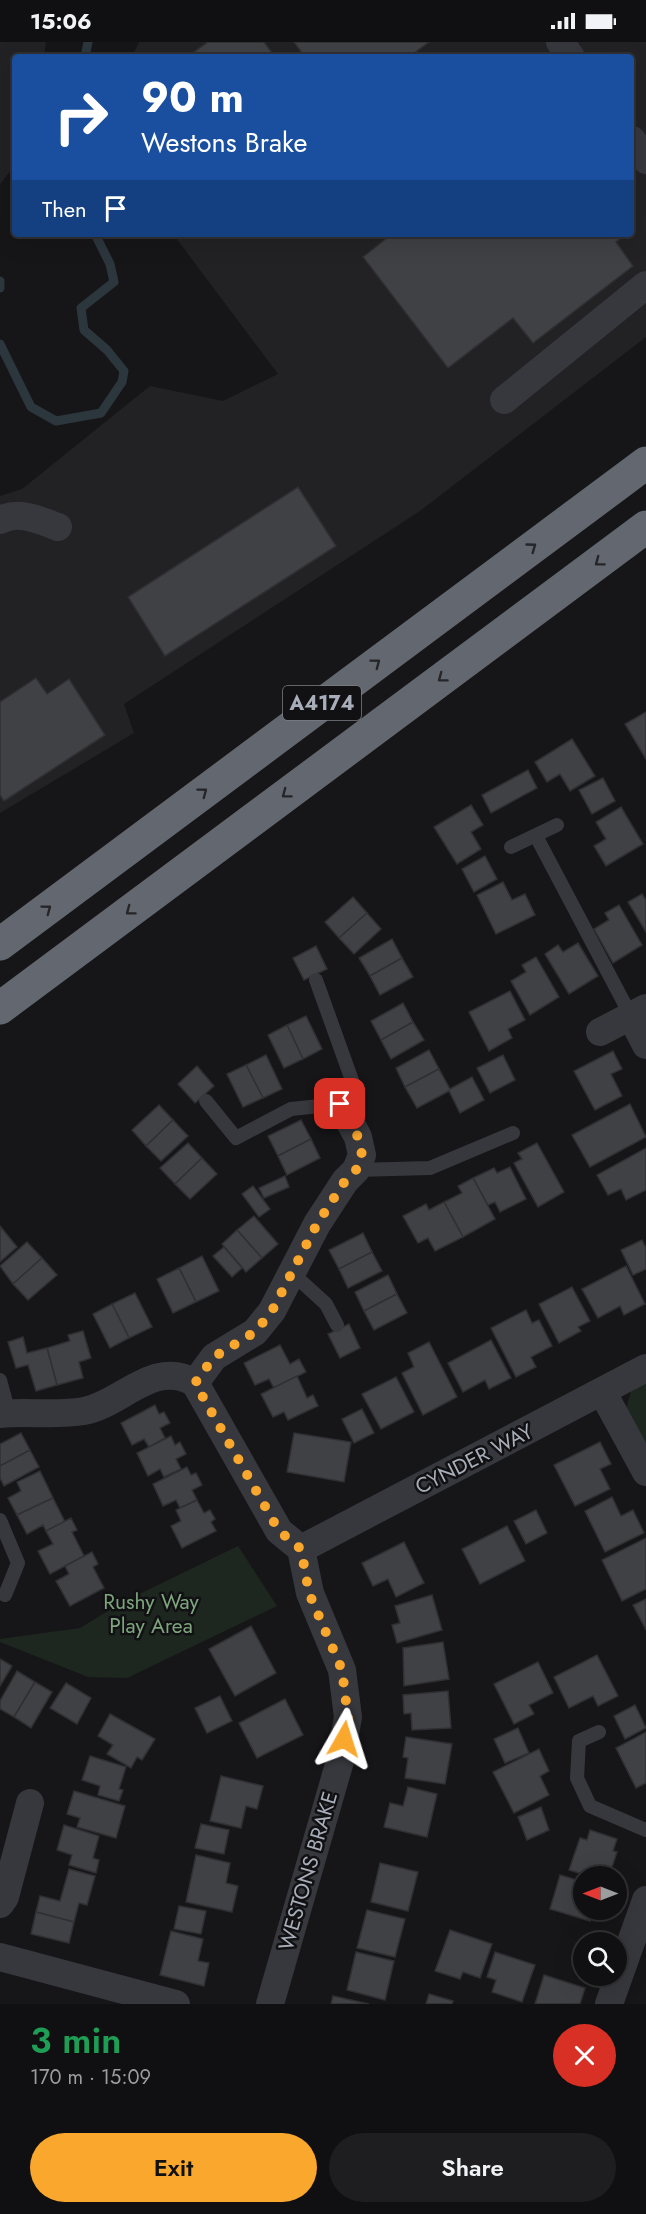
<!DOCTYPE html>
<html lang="en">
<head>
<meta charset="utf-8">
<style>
  body { margin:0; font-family:Jost,sans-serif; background:#1e1e20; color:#f1f3f6; height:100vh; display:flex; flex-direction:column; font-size:22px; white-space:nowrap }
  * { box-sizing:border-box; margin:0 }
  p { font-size:20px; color:#9c9d9f }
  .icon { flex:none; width:33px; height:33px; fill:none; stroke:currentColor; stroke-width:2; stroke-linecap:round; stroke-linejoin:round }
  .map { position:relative; height:1962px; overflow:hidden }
  .details { display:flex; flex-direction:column; background:#101012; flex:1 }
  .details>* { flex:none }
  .banner { position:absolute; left:12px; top:12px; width:622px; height:183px; border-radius:6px; box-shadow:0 6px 24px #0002,0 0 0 2px #303032; background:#1a4fa0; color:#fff; overflow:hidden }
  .needle { width:39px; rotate:270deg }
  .controls { position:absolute; left:573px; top:1824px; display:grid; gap:12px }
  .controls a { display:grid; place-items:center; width:54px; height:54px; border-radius:50%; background:#101012; box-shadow:0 6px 24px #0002,0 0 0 2px #303032; font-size:30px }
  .pin { position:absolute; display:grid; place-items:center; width:51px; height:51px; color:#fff; margin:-26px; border-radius:12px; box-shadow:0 3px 9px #0006 }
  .me { position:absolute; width:66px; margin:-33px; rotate:6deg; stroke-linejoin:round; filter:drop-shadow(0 0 4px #0008) }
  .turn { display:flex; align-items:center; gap:21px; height:126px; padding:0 30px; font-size:27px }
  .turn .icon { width:78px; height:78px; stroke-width:2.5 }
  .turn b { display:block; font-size:42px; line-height:51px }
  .then { display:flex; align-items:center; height:57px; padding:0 30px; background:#0003; gap:12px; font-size:22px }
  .round { display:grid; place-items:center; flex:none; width:63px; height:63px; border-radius:32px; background:#1e1e20 }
  .summary { display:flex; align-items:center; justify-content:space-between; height:102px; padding:0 30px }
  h1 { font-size:36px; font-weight:600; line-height:45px; color:#1e9e55 }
  .action { display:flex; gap:12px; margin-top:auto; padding:12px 30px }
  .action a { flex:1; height:69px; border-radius:36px; background:#f9a72d; color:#111; font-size:24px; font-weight:600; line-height:69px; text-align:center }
  .action a+a { background:#1e1e20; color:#f1f3f6 }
  .status { display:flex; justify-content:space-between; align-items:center; height:42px; padding:0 30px; background:#101012; direction:ltr }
  .status svg { height:16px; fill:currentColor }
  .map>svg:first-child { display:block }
  .built { fill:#222225 }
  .green { fill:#1e271f }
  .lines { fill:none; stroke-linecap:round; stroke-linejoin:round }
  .stream { stroke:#2c363d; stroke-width:9 }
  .building { fill:#404145; stroke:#303034; stroke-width:1.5 }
  .lane { stroke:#37383d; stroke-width:14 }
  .street { stroke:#37383d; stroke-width:28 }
  .highway { stroke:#63676f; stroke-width:33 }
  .oneway { stroke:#26262a }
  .route { stroke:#f9a72d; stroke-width:10; stroke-dasharray:0 18 }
  .labels { text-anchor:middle; stroke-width:5; stroke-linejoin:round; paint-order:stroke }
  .shield { fill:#111113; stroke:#7b7f87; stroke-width:1.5 }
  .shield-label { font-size:20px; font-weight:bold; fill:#a8aeb9 }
  .street-label { font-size:21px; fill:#a8aeb9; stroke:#111113 }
  .park-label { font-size:21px; fill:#7ea57e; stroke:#111113 }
</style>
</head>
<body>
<div class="status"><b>15:06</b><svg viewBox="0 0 49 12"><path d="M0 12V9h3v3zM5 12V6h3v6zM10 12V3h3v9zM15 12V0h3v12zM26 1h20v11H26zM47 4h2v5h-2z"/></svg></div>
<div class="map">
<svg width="646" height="1962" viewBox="0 0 646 1962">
  <rect width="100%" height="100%" fill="#161618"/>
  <g class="built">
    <path d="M0,0H46L44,15H15V123L0,142Z"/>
    <path d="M139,0H646V295L420,469L124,662L134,691L0,771V454L22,447L150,344L223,359L278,332L173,192H632V15H132Z"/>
  </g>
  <g class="green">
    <path d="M646,1340V1401L626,1367L631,1349Z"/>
    <path d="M238,1504L277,1564L127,1636L88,1635L0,1600V1597L80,1586L121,1561Z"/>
  </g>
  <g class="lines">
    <g class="stream">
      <path d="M85,15L88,0"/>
      <path d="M0,239V246"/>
      <path d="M0,302L31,365L56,379L101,371L122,340L124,329L107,308L84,288L81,266L114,240L110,222L95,192"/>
    </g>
  </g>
  <g class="building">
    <path d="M208,0H264L275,15H187Z"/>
    <path d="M294,0H429L409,15H305Z"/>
    <path d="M392,192H626L616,200L633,224L533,301L513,276L448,326L363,215Z"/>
    <path d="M298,445L336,504L165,614L128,555Z"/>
    <path d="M36,636L47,652L69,637L105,693L4,759L0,753V660Z"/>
    <path d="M646,670V717L625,682Z"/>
    <path d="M572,697L595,734L570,749L560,732L547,740L535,720Z"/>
    <path d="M528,728L537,746L491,771L482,753Z"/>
    <path d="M603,736L615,759L592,772L579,748Z"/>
    <path d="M471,763L483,783L471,790L481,807L457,822L434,785Z"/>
    <path d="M621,765L643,802L606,824L594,804L606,797L596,780Z"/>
    <path d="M485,814L497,837L474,850L462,827Z"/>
    <path d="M503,840L512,858L525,852L535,873L496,892L477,853Z"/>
    <path d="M642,852L646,858V890L628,860Z"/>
    <path d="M353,855L367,871L339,896L325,880Z"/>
    <path d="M619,863L642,903L613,921L594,887L609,878L605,871Z"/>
    <path d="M367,871L381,887L354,912L339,896Z"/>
    <path d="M392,897L402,916L370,934L359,916Z"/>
    <path d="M578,901L598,934L569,952L545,912L558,903L563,910Z"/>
    <path d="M316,904L327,927L304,938L293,916Z"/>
    <path d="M536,915L559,955L530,973L511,939L526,930L522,923Z"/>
    <path d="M402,916L413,935L380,953L370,934Z"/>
    <path d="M510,949L525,978L508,987L512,996L489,1009L469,970Z"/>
    <path d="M403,961L413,980L381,998L371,979Z"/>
    <path d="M306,974L322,1007L303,1017L287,983Z"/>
    <path d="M413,980L424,998L391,1017L381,998Z"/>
    <path d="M287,983L303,1017L284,1026L268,993Z"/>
    <path d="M429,1008L439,1027L405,1045L396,1026Z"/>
    <path d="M613,1009L622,1027L611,1032L622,1054L595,1068L574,1029Z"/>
    <path d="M266,1013L282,1047L263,1056L246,1023Z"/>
    <path d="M503,1013L515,1038L490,1051L477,1026Z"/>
    <path d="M246,1023L263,1056L243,1065L227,1032Z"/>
    <path d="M197,1024L214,1044L195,1061L178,1042Z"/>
    <path d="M439,1027L450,1047L472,1035L484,1058L460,1071L449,1049L417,1066L405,1045Z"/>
    <path d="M630,1062L646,1095L590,1125L572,1093Z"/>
    <path d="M159,1063L173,1078L146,1104L132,1088Z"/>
    <path d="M173,1078L188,1094L161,1119L146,1104Z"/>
    <path d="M301,1078L311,1097L278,1114L268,1094Z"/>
    <path d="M311,1097L320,1116L287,1133L278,1114Z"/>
    <path d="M188,1101L202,1116L175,1142L160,1126Z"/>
    <path d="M537,1101L564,1150L538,1165L514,1121L522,1117L518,1111Z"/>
    <path d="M646,1106V1148L626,1158L621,1147L608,1153L597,1133Z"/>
    <path d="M202,1116L217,1132L190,1157L175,1142Z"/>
    <path d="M510,1125L526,1157L500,1170L495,1160L488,1163L473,1136L494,1126L497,1131Z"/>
    <path d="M285,1134L289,1145L264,1156L259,1146Z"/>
    <path d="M473,1136L495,1177L463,1195L444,1160L462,1151L458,1144Z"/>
    <path d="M253,1144L270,1167L259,1175L242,1152Z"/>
    <path d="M444,1160L463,1195L435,1209L428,1196L418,1201L403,1174L426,1162L429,1168Z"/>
    <path d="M254,1174L278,1202L262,1216L237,1188Z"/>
    <path d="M0,1184L17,1205L0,1220Z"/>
    <path d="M237,1188L262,1216L246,1230L222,1202Z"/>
    <path d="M363,1191L372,1210L339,1227L329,1208Z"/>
    <path d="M642,1198L646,1206V1227L633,1233L621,1208Z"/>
    <path d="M27,1200L42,1216L13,1242L0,1224Z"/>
    <path d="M224,1205L242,1226L232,1235L213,1214Z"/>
    <path d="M372,1210L382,1229L348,1246L339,1227Z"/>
    <path d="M202,1214L219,1249L196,1260L179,1226Z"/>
    <path d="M42,1216L57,1233L28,1258L13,1242Z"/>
    <path d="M626,1224L645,1262L624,1273L620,1264L598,1276L582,1247Z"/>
    <path d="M179,1226L196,1260L173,1271L157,1237Z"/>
    <path d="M388,1233L397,1252L364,1269L355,1250Z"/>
    <path d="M572,1245L590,1279L578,1285L581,1289L559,1301L539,1262Z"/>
    <path d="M135,1251L152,1285L129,1296L112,1262Z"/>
    <path d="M397,1252L407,1271L374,1288L364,1269Z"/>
    <path d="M112,1262L129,1296L110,1306L93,1272Z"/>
    <path d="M526,1268L532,1281L539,1278L552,1304L531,1315L536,1325L516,1335L491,1286Z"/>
    <path d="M349,1282L360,1306L340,1316L328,1292Z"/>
    <path d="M83,1289L91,1316L79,1320L83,1336L57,1343L47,1306L70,1299L68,1293Z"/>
    <path d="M23,1295L27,1311L47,1306L57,1343L36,1349L28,1323L16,1326L8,1300Z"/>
    <path d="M491,1298L511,1336L489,1347L485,1338L463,1350L448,1321Z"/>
    <path d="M429,1300L457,1355L423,1373L402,1331L414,1325L408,1311Z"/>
    <path d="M280,1303L290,1322L299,1317L306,1330L274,1346L269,1337L255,1343L244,1321Z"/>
    <path d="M297,1334L307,1356L313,1353L318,1364L288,1378L284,1370L273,1375L261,1352Z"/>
    <path d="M396,1335L414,1370L381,1387L362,1352Z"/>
    <path d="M155,1363L159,1372L164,1370L170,1381L160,1386L165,1396L149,1405L144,1397L132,1403L121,1381Z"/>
    <path d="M362,1367L374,1391L354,1401L342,1377Z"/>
    <path d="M21,1391L30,1408L0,1424V1402Z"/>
    <path d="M294,1391L351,1400L344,1440L287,1430Z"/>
    <path d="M171,1394L175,1403L180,1400L186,1412L176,1417L181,1427L164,1435L160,1427L148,1434L137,1411Z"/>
    <path d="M600,1400L611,1422L600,1427L610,1447L575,1464L554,1423Z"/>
    <path d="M30,1408L39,1425L4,1444L0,1436V1424Z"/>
    <path d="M187,1425L191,1433L196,1431L202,1443L192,1448L197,1458L180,1466L176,1458L163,1464L153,1442Z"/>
    <path d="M40,1429L53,1456L17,1473L8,1456L21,1449L17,1440Z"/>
    <path d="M612,1455L621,1474L633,1468L644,1491L605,1510L585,1469Z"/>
    <path d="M53,1456L65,1480L46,1489L43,1483L27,1492L17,1473Z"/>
    <path d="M197,1458L204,1471L210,1468L215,1477L211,1480L216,1489L182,1506L171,1484L181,1479L176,1468Z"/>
    <path d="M536,1468L547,1491L526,1502L514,1479Z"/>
    <path d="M71,1476L77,1488L72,1490L84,1514L50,1532L38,1509L53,1502L46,1489Z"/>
    <path d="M507,1484L525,1519L480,1542L462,1507Z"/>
    <path d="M646,1496V1547L622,1559L602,1518Z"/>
    <path d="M404,1500L424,1541L396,1555L388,1537L373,1544L362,1521Z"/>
    <path d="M92,1510L98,1522L93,1525L104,1546L70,1564L56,1539L69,1532L65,1524Z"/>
    <path d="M432,1553L442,1588L397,1601L392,1583L400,1581L395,1564Z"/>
    <path d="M646,1557V1588L633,1563Z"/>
    <path d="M251,1584L276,1631L235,1654L209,1607Z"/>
    <path d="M443,1600L449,1637L404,1644L403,1606Z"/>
    <path d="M597,1613L618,1654L598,1664L593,1654L569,1666L554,1635Z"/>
    <path d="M0,1617L12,1624L0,1644Z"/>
    <path d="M538,1620L553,1651L529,1663L534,1672L514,1682L494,1642Z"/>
    <path d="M17,1629L35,1640L14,1675L0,1667V1659Z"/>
    <path d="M35,1640L52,1650L31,1686L14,1675Z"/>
    <path d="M66,1641L91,1656L77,1682L50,1666Z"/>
    <path d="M448,1649L451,1686L412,1688L411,1671L404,1672L403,1653Z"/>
    <path d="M220,1654L232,1679L207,1691L195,1666Z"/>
    <path d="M285,1657L303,1693L257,1716L239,1681Z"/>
    <path d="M635,1663L646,1686L625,1697L614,1674Z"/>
    <path d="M110,1672L155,1697L142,1718L137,1715L131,1726L107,1712L113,1703L98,1694Z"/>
    <path d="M518,1686L529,1711L505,1721L494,1697Z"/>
    <path d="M646,1690V1741L636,1746L616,1706Z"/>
    <path d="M406,1695L452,1702L445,1742L405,1736L408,1716L403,1715Z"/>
    <path d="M539,1707L549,1729L540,1734L549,1753L514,1771L493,1730Z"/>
    <path d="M90,1714L126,1725L119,1747L123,1748L119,1759L98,1753L100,1744L82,1738Z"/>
    <path d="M221,1734L263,1744L257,1767L246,1764L241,1786L210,1779Z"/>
    <path d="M408,1745L437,1752L427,1795L384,1785L390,1761L403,1764Z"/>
    <path d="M74,1749L125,1764L116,1796L77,1785L80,1776L67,1772Z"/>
    <path d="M541,1765L549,1788L527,1798L518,1775Z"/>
    <path d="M201,1782L229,1788L224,1812L195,1806Z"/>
    <path d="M64,1783L99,1794L93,1816L99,1818L96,1831L69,1823L72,1813L57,1808Z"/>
    <path d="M590,1788L617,1797L613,1809L617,1810L609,1834H589L569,1828L580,1796L587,1798Z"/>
    <path d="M196,1813L230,1821L226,1841L238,1844L232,1870L186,1860Z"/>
    <path d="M380,1821L418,1830L408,1869L371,1860Z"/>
    <path d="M69,1827L95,1834L87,1863L79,1861L74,1880L36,1870L40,1854L60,1859Z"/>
    <path d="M560,1833L584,1840V1868H594L590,1879L550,1867Z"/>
    <path d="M179,1864L206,1869L201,1892L174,1887Z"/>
    <path d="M367,1868L405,1877L395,1915L357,1906Z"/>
    <path d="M36,1870L74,1880L69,1901L31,1892Z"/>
    <path d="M450,1888L492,1902L480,1936L463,1930L460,1937L435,1929Z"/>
    <path d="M171,1889L203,1897L198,1919L209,1921L204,1944L160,1933Z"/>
    <path d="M356,1910L394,1919L385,1958L347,1948Z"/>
    <path d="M495,1910L535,1923L522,1960L492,1950L496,1938L487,1935Z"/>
    <path d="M544,1933L585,1946L580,1962H535Z"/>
    <path d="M429,1952L453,1959L452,1962H426Z"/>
    <path d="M333,1954L369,1962H331Z"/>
  </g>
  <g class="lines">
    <g class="lane">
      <path d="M536,794L631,974"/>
      <path d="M511,805L557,783"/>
      <path d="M206,1059L236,1096L291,1067L340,1062L353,1041L316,938"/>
      <path d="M356,1128L430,1126L513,1091"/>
      <path d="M292,1231L326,1262L337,1283"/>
      <path d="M0,1338L9,1371"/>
      <path d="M0,1478L18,1521L5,1553"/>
      <path d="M599,1690L579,1699L577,1736L590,1764L646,1788"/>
    </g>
    <g class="street">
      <path d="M560,0L571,15"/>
      <path d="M632,98L646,118"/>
      <path d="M504,358L646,243"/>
      <path d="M0,478C19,468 39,478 58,485"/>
      <path d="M631,974L646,1003"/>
      <path d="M600,990L646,966"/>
      <path d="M195,1341L214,1315L255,1290L272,1269L317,1182L345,1139L356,1128L362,1113L358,1095L340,1062"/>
      <path d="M603,1351L646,1430"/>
      <path d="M0,1372C28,1369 56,1374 84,1369C122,1362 154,1316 195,1341L279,1489L301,1507L310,1551L342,1628L348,1675L340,1719L270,1962"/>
      <path d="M301,1507L646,1326"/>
      <path d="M0,1862L5,1855L30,1761"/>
      <path d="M0,1915L176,1962"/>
      <path d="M609,1962L646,1858"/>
    </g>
    <g class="highway">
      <path d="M0,902L646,421"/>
      <path d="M0,966L646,485"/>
    </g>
  </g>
  <defs><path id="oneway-chevron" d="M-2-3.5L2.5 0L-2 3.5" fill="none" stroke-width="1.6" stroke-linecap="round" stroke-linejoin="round" transform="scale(1.5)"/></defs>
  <g class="oneway">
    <use href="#oneway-chevron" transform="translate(532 505) rotate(-36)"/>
    <use href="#oneway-chevron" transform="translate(599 520) rotate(143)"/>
    <use href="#oneway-chevron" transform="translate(376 621) rotate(-37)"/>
    <use href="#oneway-chevron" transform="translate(442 636) rotate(143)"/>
    <use href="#oneway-chevron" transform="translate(203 750) rotate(-37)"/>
    <use href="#oneway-chevron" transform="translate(286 752) rotate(143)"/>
    <use href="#oneway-chevron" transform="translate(47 867) rotate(-37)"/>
    <use href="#oneway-chevron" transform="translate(130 869) rotate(143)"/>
  </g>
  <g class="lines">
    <path class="route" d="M340,1062L358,1095L362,1113L356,1128L345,1139L317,1182L272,1269L255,1290L214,1315L195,1341L279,1489L301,1507L309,1551L342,1628L348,1676L344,1697"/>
  </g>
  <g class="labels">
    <rect class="shield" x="283" y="644" width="78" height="34" rx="4.5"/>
    <g class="shield-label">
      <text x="322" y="668">A4174</text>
    </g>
    <g class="street-label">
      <text transform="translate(474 1417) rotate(-27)" y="7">CYNDER WAY</text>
      <text transform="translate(308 1829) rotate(-74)" y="7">WESTONS BRAKE</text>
    </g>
    <g class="park-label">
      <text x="151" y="1567">Rushy Way<tspan x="151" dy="24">Play Area</tspan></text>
    </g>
  </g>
</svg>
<div class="controls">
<a><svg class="needle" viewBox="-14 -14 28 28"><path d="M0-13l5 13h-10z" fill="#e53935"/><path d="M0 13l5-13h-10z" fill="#9c9d9f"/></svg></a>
<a><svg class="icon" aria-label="search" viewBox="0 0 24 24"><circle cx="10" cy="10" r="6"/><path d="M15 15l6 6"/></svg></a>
</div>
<div class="pin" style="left:340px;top:1062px;background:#d93025"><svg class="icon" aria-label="arrive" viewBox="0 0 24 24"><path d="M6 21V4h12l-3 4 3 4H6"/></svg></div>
<svg class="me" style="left:344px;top:1697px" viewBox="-20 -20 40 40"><path d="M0-17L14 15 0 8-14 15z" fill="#f9a72d" stroke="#fff" stroke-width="4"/></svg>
<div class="banner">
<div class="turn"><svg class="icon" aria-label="right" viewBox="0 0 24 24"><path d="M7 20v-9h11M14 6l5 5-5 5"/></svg><div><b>90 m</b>Westons Brake</div></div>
<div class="then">Then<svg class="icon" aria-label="arrive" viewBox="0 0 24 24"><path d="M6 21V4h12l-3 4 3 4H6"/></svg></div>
</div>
</div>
<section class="details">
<div class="summary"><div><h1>3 min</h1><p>170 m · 15:09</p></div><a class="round" style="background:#d93025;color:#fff"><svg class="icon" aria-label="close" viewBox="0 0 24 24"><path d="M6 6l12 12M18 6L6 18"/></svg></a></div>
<div class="action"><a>Exit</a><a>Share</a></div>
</section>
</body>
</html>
